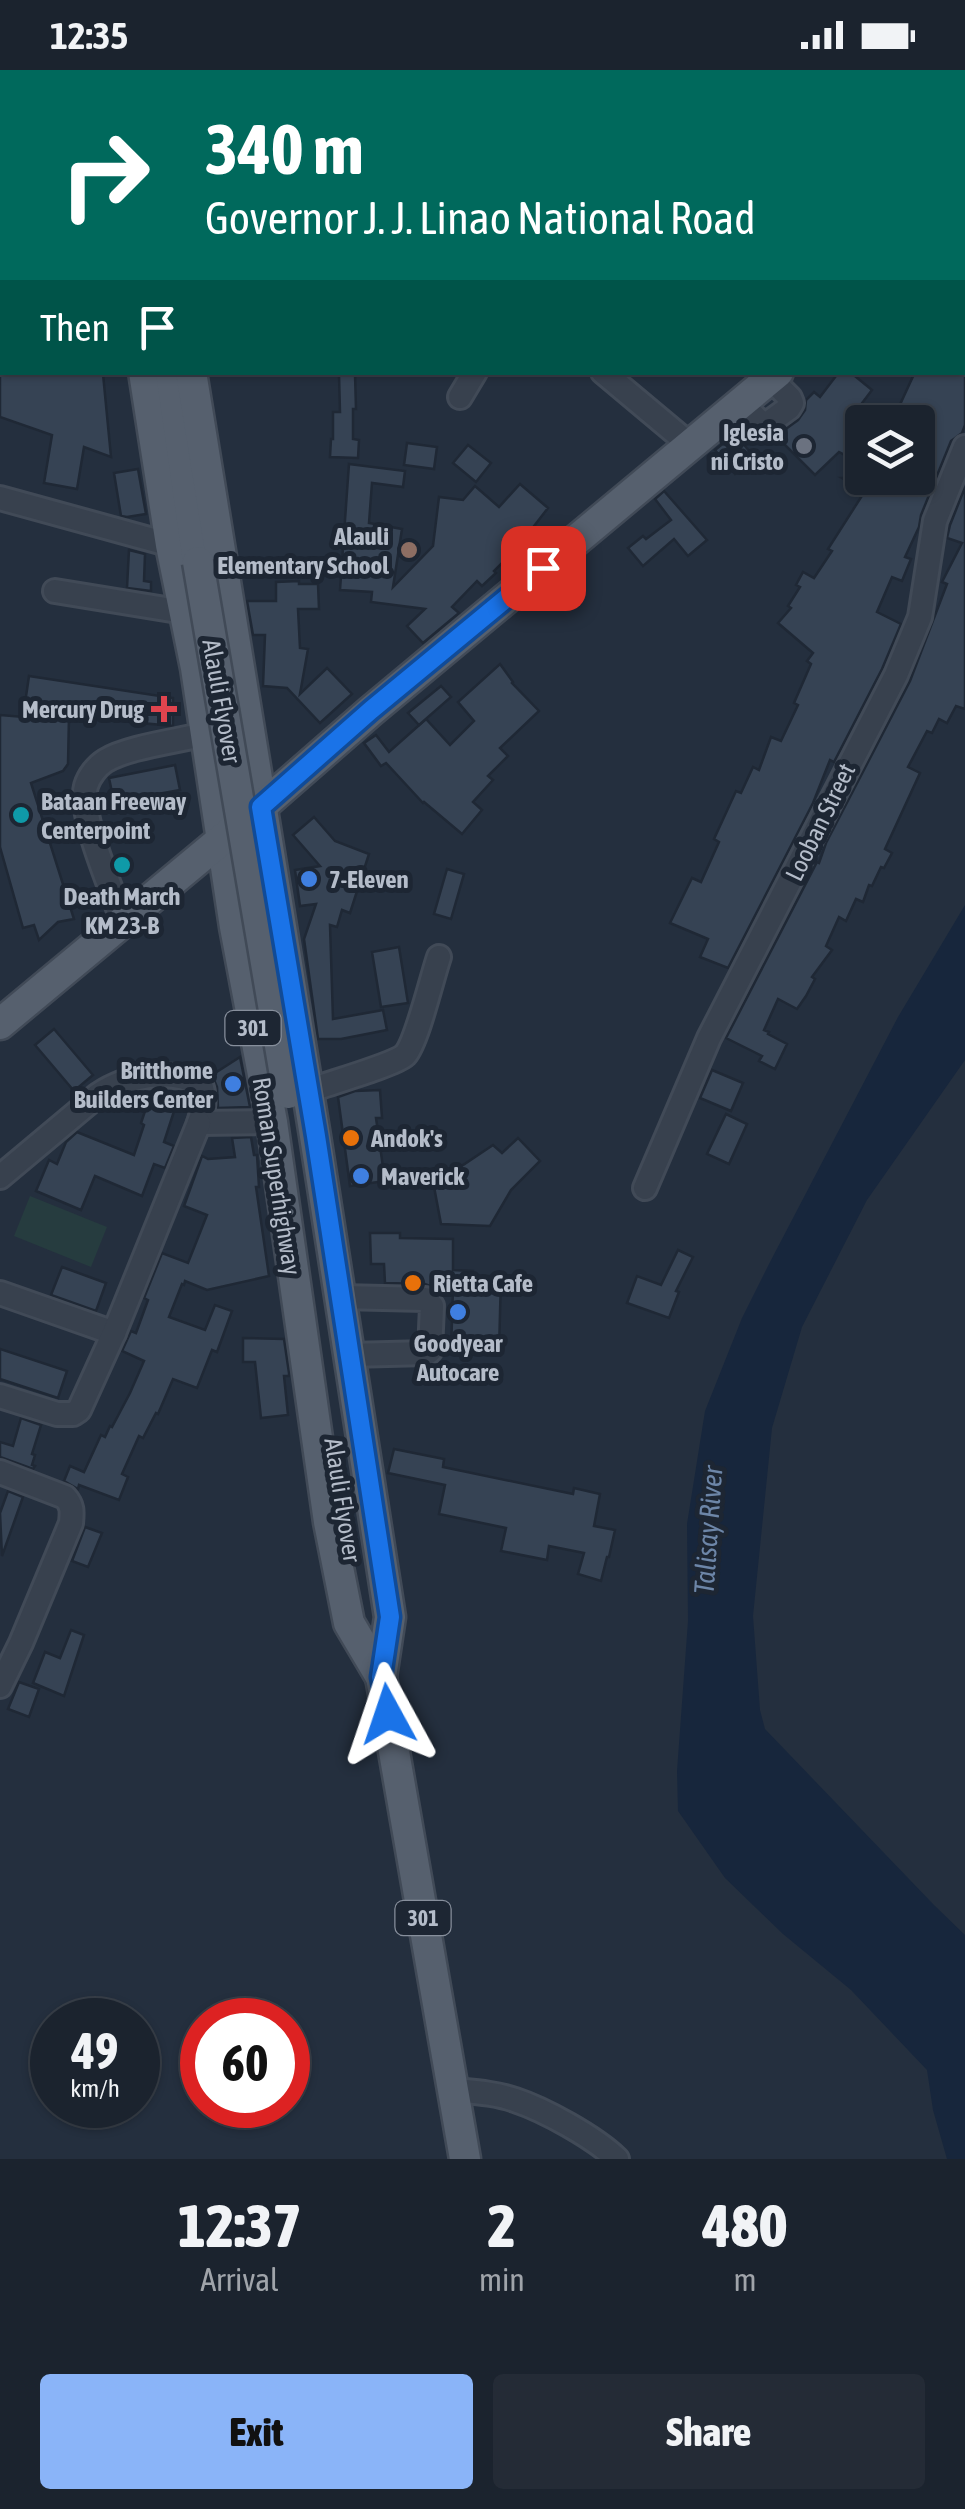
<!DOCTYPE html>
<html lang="en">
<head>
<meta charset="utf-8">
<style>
  body { margin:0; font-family:"Asap Condensed",sans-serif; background:#242b36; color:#f1f3f6; height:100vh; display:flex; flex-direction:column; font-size:38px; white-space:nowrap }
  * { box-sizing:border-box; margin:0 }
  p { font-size:32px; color:#a0a4aa }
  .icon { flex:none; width:55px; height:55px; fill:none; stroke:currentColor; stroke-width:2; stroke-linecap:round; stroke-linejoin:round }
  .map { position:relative; height:2089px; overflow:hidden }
  .sheet { display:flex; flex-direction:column; background:#1b232e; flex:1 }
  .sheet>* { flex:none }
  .banner { position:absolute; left:0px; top:0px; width:965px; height:305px; box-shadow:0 2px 8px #0004,0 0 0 2px #39404a; background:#00695c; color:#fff; overflow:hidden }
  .controls { position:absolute; left:845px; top:335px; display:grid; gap:20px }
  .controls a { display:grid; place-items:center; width:90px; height:90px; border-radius:10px; background:#1b232e; box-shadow:0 2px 8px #0004,0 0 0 2px #39404a; font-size:50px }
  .speed { position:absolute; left:30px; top:1928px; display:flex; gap:20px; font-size:50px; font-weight:700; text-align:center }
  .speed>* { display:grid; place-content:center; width:130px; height:130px; border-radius:50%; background:#1b232e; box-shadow:0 2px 8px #0004,0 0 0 2px #39404a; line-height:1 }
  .speed small { font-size:25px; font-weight:400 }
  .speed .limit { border:15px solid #d22; background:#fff; color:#111 }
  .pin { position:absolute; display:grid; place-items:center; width:85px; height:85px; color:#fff; margin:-42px; border-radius:20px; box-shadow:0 5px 15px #0006 }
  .me { position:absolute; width:110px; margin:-55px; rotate:355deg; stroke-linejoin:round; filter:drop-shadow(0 0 8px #0008) }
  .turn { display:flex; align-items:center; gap:35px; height:210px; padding:0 40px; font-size:45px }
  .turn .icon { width:130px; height:130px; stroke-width:2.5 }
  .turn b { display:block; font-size:70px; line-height:85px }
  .then { display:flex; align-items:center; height:95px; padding:0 40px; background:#0003; gap:20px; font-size:38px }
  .eta { display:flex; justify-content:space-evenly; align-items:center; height:170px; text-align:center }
  .eta b { font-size:60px; font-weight:800; line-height:70px }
  .cta { display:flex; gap:20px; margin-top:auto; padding:20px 40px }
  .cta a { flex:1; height:115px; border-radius:10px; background:#8ab4f8; color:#111; font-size:40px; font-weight:800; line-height:115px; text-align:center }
  .cta a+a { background:#242b36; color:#f1f3f6 }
  .status { display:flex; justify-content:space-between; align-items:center; height:70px; padding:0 50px; background:#1b232e; direction:ltr }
  .status svg { height:28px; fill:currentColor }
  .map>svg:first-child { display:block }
  .green { fill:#263c3f }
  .water { fill:#17263c }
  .building { fill:#364354; stroke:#1f2835; stroke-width:2.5 }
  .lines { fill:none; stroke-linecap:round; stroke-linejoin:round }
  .minor-casing { stroke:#414a57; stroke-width:28 }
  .major-casing { stroke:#414a57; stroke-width:35 }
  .minor { stroke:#38414e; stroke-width:22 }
  .major { stroke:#56606e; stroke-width:30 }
  .major-bridge-casing { stroke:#414a57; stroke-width:35; stroke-linecap:butt }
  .major-bridge { stroke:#56606e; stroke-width:30 }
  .route-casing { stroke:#114b97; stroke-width:25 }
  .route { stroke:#1a73e8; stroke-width:18 }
  .worship-dot { fill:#6b7280; stroke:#1d2633; stroke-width:4 }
  .education-dot { fill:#8d6e63; stroke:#1d2633; stroke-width:4 }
  .health-dot { fill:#e0444e; stroke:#1d2633; stroke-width:4 }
  .culture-dot { fill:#0f9aa8; stroke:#1d2633; stroke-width:4 }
  .shop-dot { fill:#3f7fe0; stroke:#1d2633; stroke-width:4 }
  .food-dot { fill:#e8710a; stroke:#1d2633; stroke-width:4 }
  .labels { text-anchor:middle; stroke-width:10; stroke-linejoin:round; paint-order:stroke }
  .shield { fill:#1d2633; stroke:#878f9c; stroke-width:2.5 }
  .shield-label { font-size:22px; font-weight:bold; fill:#b4bcc9 }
  .poi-label { font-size:25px; font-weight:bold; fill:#b4bcc9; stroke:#1d2633; text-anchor:start }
  .street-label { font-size:25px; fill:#b4bcc9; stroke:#1d2633 }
  .water-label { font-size:28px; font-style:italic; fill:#6d86a8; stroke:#1d2633 }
</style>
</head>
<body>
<div class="status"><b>12:35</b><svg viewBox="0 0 49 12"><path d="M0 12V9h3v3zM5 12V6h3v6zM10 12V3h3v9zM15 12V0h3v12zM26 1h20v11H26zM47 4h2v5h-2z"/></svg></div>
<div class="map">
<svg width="965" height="2089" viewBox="0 0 965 2089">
  <rect width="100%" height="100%" fill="#242f3e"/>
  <path class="green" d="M30,1126L107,1157L91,1197L14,1166Z"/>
  <path class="water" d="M965,835V990L867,1130L802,1257L772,1358L753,1546L760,1640L765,1659L934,1835L965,1865V2089H947L933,2040L927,2000L851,1920L783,1864L725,1808L678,1741L677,1701L688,1551L687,1454L705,1341L742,1248L769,1194L898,947Z"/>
  <g class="building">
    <path d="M0,302L103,304L111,387L84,377L77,419L44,413L52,365L0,347Z"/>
    <path d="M839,302H850L872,320L847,353L862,368V394L839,382L815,405L776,366L798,350L805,340L806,330L814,322L820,327Z"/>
    <path d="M915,302H965V355L962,363L951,371L921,445L919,457L905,487L911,489L902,511L892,507L877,542L901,554L882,599L834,692L830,690L813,733L728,898L700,887L708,869L670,853L692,808L701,812L719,772L714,769L736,721L741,723L753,697L759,700L771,667L781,671L798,635L794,633L811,594L807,591L813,583L778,553L791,538L788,536L800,517L796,515L803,502L814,508L832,481L828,479L865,421L842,408H918V352H892Z"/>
    <path d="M339,304H355L356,339H353V369L359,370L358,388L330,387L331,369H333V342H340Z"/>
    <path d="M735,364L755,388L735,404L715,380Z"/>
    <path d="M407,373L437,377L434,399L404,395Z"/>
    <path d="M468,375L491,393L476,412L453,393Z"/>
    <path d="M349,394L405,401L403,417L372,413L369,453L402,459L393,517L433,476L439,427L463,430L475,416L499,437L520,414L548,438L531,460L509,482L511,484L494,501L496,503L482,516L477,511L452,537L459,543L423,573L407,556L425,539L371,532L372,522L340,520Z"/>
    <path d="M138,399L146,444L127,447L121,446L114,403Z"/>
    <path d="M965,417V639L956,636L947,653L939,649L932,663L927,661L908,697L920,703L885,779L892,783L884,798L881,797L872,816L869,815L863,832L856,829L846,851L839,847L826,876L832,880L812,907L815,909L806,926L797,939L778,929L764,960L769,962L768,964L787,974L775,999L759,991L762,986L726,968L817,792L819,793L826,773L910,611L947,514L942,512L962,473L947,468L950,455Z"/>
    <path d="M664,421L707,470L688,486L674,469L643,496L628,478L643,466L646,469L671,450L655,429Z"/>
    <path d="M129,480L145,484L144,511L151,512V521L127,518Z"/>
    <path d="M299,511V514H318L319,539H298L300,578L308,579L300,624L327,598L352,624L320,653L287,618L263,616L265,565H253L247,531H276V512Z"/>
    <path d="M500,594L513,612L512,613L539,641L500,678L508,686L488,706L493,710L473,732L482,740L462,764L424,732L423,733L386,693L381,696L364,673L376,665L389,682L426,649L450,675L474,651L458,632Z"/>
    <path d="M29,606L173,628V656L69,646L68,694L63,701L31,713L74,849L58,852L39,870L34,855L23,858L0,777V645L23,647Z"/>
    <path d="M441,616L451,627L419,655L408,643Z"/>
    <path d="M175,695L180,720L114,732L109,708Z"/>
    <path d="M314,747L335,771L369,784L350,843L342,840L337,857L330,855L333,949L383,940L387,960L341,969H318L304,869L316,834L300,836L295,800L320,796L293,765Z"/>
    <path d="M447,799L464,804L451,849L434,844Z"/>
    <path d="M399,877L408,933L381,937L372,882Z"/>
    <path d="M54,959L93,1005L74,1021L35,975Z"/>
    <path d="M240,987L250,1037L218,1038L217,1017L212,1005Z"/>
    <path d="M712,1000L743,1013L731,1041L700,1028Z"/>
    <path d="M380,1020L382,1048H376L385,1111L350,1116L338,1027L355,1021Z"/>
    <path d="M155,1021L180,1023L164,1072L174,1076L165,1098L154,1094L142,1126L95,1106L81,1140L36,1121L49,1090L57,1094L66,1072L77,1062L134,1085L144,1055L141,1053L146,1038L149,1039Z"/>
    <path d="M726,1044L747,1054L729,1094L707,1084Z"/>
    <path d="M251,1067L254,1085H257L259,1117H256L269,1206L207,1220L185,1211L184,1215L182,1214L169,1247L205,1260L215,1235L232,1241L217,1282L212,1280L197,1318L173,1309L158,1344L156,1343L143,1368L139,1366L122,1404L128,1407L119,1430L79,1415L78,1419L64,1411L70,1396L84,1402L101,1365L105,1367L110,1356L112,1357L130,1323L144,1291L122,1281L131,1261L136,1263L148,1230L144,1228L162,1183L188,1193L207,1145L184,1136L202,1086L208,1089L235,1087L232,1068Z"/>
    <path d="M518,1068L540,1091L511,1120L490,1156L441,1154L432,1106L463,1095L493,1075L502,1083Z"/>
    <path d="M370,1163H400V1168L453,1169V1200L473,1201V1206H501L499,1281H451L453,1218H435L425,1214L385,1213L384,1194H371Z"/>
    <path d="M678,1180L693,1187L676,1221L679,1222L669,1248L627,1233L637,1206L661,1215Z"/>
    <path d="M62,1197L106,1213L96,1241L51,1225Z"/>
    <path d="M243,1268L284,1269L289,1303V1306H284L288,1345L261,1348L255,1292H243Z"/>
    <path d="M0,1279L67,1301L58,1328L0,1309Z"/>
    <path d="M21,1348L41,1355L32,1384L35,1385L32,1395L35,1396L33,1399L0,1387V1372L13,1376Z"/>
    <path d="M394,1379L444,1389L443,1397L573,1424L574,1418L600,1424L594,1456L615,1460L609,1487H607L601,1511L578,1504L584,1483L549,1476L547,1490L501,1481L506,1458L439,1444L445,1415L388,1403Z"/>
    <path d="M8,1421L23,1427L2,1486L0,1443Z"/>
    <path d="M85,1457L102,1463L88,1497L72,1491Z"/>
    <path d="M71,1560L84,1565L64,1626L33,1613L45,1582L60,1588Z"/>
    <path d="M19,1612L39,1619L29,1647L8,1639Z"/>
  </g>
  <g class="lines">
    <defs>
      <g id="minor">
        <path d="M213,2V0"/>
        <path d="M603,302L689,374"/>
        <path d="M460,327L475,302"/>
        <path d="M740,333L759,351L767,354L789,338L792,333L790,328L771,309"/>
        <path d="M0,428L171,475"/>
        <path d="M55,521L184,542"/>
        <path d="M123,852C113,822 78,744 86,716C89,706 97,696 105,691C127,677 178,671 205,664"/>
        <path d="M308,1021C326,1014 394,995 405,985C417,972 432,907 439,887"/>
        <path d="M0,1107L98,1025C126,1006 171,997 201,1015C206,1028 203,1040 199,1053L272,1052"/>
        <path d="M645,1118L709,968L896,605L920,547L935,451L965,377"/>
        <path d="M0,1223L114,1263"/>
        <path d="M341,1227L425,1229L432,1236L430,1281L427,1283L350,1285"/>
        <path d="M0,1326L57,1344H73L79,1340L114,1263L199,1053"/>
        <path d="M0,1402L65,1427C73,1436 72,1442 71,1453L21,1573L0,1616"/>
        <path d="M453,2020C474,2022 495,2023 515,2030C545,2040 594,2067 617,2089"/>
      </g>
      <g id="major">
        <path d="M92,0L93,2"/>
        <path d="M133,0V2"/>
        <path d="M962,143L965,141"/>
        <path d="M144,302L171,475L196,598L235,857L272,1052L329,1452L349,1553L381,1607"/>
        <path d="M171,302L198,492"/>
        <path d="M191,302L315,1066L390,1547L381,1607L465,2089"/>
        <path d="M0,954L261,737L371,641L778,302"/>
      </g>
    </defs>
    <use href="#minor" class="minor-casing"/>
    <use href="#major" class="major-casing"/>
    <use href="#minor" class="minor"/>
    <use href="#major" class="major"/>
    <defs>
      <path id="major-bridge" d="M198,492L288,1023"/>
    </defs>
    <use href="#major-bridge" class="major-bridge-casing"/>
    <use href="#major-bridge" class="major-bridge"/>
  </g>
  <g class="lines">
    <defs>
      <path id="route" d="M388,1644L381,1607L390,1547L316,1066L261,737L371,640L543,498"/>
    </defs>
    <use href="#route" class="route-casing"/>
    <use href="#route" class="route"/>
  </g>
  <circle class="worship-dot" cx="804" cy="376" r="10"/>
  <circle class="education-dot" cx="409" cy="480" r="10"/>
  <path class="health-dot" d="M159 624h10v10h10v10h-10v10h-10v-10h-10v-10h10z"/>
  <g class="culture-dot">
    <circle cx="21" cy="745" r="10"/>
    <circle cx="122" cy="795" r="10"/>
  </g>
  <g class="shop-dot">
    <circle cx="309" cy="809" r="10"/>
    <circle cx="233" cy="1014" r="10"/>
    <circle cx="361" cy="1106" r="10"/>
    <circle cx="458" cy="1242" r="10"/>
  </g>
  <g class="food-dot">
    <circle cx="351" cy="1068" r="10"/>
    <circle cx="413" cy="1213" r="10"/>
  </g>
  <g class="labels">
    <g class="shield">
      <rect x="225.5" y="941" width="55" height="34" rx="8"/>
      <rect x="395.5" y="1831" width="55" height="34" rx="8"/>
    </g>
    <g class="shield-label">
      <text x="253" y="966">301</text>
      <text x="423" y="1856">301</text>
    </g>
    <g class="poi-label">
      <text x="784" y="371" text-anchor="end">Iglesia<tspan x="784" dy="29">ni Cristo</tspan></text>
      <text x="389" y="475" text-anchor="end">Alauli<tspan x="389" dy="29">Elementary School</tspan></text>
      <text x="144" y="648" text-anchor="end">Mercury Drug</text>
      <text x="41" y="740">Bataan Freeway<tspan x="41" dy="29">Centerpoint</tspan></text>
      <text x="329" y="818">7-Eleven</text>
      <text x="122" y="835" text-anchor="middle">Death March<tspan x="122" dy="29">KM 23-B</tspan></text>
      <text x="213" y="1009" text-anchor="end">Britthome<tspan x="213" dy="29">Builders Center</tspan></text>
      <text x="371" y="1077">Andok's</text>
      <text x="381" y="1115">Maverick</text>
      <text x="433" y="1222">Rietta Cafe</text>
      <text x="458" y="1282" text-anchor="middle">Goodyear<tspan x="458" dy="29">Autocare</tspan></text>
    </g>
    <g class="street-label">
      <text transform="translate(222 631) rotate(80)" y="9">Alauli Flyover</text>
      <text transform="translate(820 752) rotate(-64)" y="9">Looban Street</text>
      <text transform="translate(277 1106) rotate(81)" y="9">Roman Superhighway</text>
      <text transform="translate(343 1430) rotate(81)" y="9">Alauli Flyover</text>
    </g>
    <g class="water-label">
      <text transform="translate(708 1460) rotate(-86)" y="10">Talisay River</text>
    </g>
  </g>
</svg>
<div class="controls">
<a><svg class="icon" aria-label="layers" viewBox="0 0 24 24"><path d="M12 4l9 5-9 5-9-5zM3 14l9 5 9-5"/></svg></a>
</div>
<div class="speed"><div>49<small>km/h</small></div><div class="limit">60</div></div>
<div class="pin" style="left:543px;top:498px;background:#d93025"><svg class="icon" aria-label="arrive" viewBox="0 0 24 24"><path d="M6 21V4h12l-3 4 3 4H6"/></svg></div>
<svg class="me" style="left:388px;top:1644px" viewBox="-20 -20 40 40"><path d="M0-17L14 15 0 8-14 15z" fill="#1a73e8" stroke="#fff" stroke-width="4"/></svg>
<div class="banner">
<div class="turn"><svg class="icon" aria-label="right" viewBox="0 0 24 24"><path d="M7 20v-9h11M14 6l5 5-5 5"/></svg><div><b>340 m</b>Governor J. J. Linao National Road</div></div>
<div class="then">Then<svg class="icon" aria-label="arrive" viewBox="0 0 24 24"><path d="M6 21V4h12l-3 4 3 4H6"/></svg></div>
</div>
</div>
<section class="sheet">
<div class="eta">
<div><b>12:37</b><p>Arrival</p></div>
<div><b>2</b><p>min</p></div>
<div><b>480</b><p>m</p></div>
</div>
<div class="cta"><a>Exit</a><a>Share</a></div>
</section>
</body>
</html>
